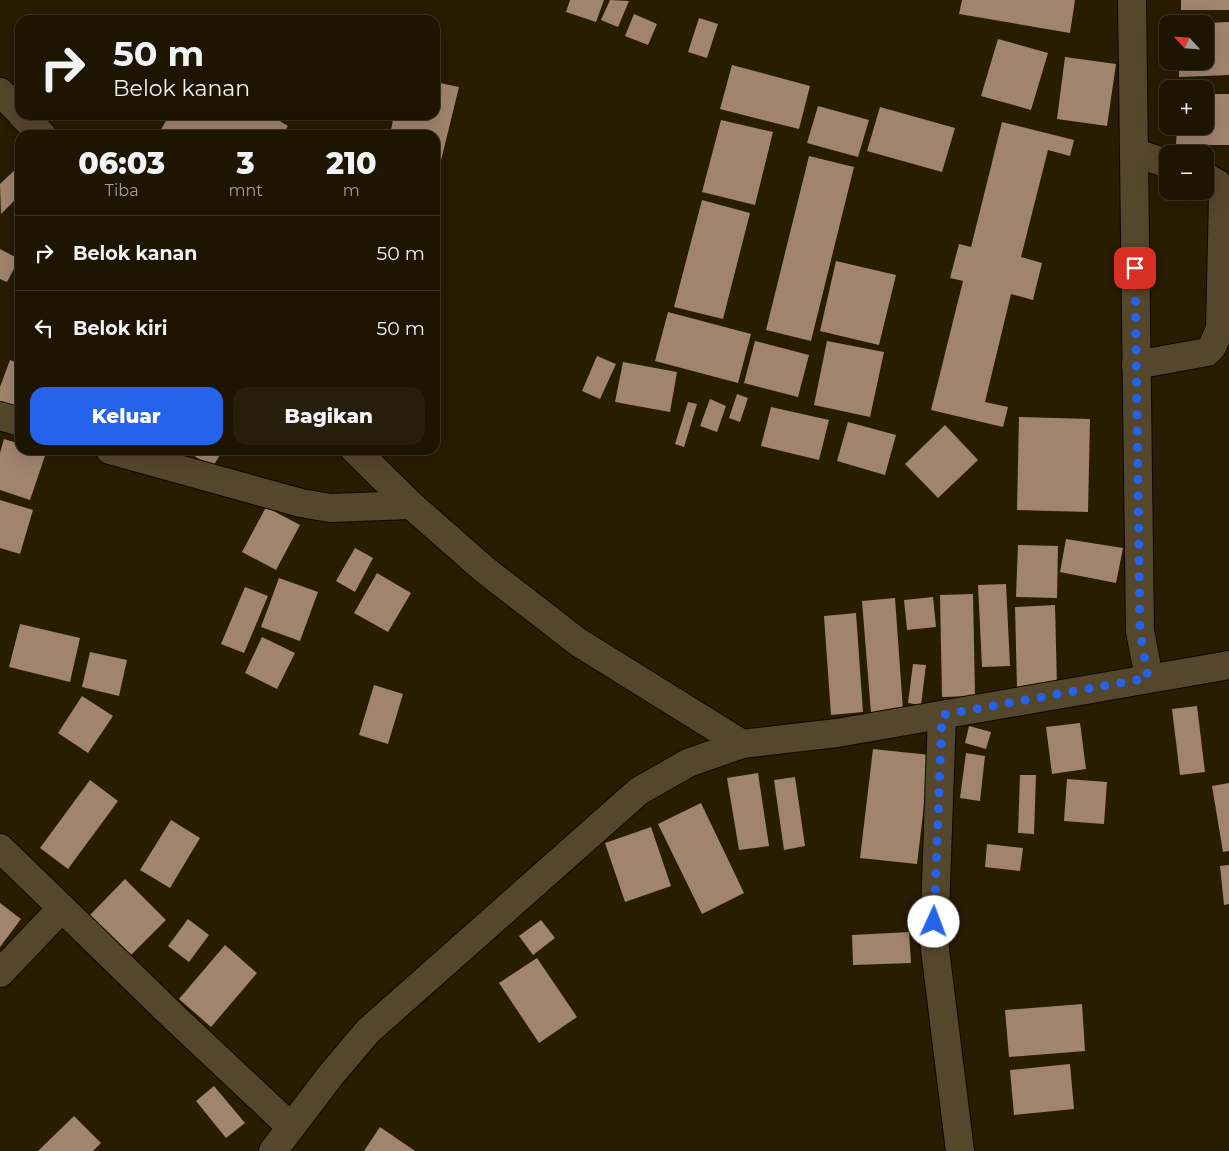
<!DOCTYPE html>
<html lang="id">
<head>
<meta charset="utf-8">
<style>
  body { margin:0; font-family:Montserrat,sans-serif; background:#261e0b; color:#f1f3f6; height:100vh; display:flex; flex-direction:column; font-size:19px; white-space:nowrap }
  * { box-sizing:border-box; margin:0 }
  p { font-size:16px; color:#a19f99 }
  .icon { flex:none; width:28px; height:28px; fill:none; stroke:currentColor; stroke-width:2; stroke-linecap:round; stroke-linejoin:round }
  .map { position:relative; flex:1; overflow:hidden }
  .details { position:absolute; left:15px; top:130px; width:425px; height:325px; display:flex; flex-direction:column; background:#1e1501; border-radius:15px; box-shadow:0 5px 20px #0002,0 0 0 1px #3c3423 }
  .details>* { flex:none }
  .guide { position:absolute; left:15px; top:15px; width:425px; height:105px; border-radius:15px; box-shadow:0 5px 20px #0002,0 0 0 1px #3c3423; background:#1e1501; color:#f1f3f6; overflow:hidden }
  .needle { width:32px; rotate:296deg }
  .buttons { position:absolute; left:1159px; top:15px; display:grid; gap:10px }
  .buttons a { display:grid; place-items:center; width:55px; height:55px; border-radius:10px; background:#1e1501; box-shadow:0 5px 20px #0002,0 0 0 1px #3c3423; font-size:25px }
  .pin { position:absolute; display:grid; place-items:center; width:42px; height:42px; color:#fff; margin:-21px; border-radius:10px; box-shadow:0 2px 8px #0006 }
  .me { position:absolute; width:55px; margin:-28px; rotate:2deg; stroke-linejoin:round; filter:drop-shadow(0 0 4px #0008) }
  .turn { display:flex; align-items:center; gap:18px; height:105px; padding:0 15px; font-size:22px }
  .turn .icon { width:65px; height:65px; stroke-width:2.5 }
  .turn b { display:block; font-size:35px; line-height:42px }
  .eta { display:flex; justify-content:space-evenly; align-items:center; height:85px; text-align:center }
  .eta b { font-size:30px; font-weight:800; line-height:35px }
  .action { display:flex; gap:10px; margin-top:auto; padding:10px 15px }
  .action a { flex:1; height:58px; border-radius:15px; background:#2563eb; color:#fff; font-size:20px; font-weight:800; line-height:58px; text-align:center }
  .action a+a { background:#261e0b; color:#f1f3f6 }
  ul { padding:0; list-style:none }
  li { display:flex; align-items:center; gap:15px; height:75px; padding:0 15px; border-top:1px solid #3c3423 }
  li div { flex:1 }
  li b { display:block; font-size:19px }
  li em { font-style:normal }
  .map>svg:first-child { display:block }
  .building { fill:#a0846e }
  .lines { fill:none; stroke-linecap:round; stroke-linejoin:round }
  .minor-casing { stroke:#110600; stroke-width:30 }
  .minor { stroke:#55472b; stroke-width:28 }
  .route { stroke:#2563eb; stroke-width:9; stroke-dasharray:0 16.2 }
</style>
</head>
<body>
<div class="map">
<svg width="1229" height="1151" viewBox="0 0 1229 1151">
  <rect width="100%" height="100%" fill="#281c01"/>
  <g class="building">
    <path d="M570,0H604L596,22L566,12Z"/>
    <path d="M610,0L629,1L618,27L601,20Z"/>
    <path d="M962,0H1075L1070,33L959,14Z"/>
    <rect x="1181" y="0" width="48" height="10"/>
    <path d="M634,14L657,24L648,45L625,36Z"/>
    <path d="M699,18L718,24L707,58L688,52Z"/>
    <path d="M1229,22V75L1179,77V61H1205V23Z"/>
    <path d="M998,39L1048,53L1031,110L981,96Z"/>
    <path d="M1065,57L1116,64L1107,126L1057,119Z"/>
    <path d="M732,65L810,86L799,129L720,109Z"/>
    <path d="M435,82L459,87L437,177L435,135H390L394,115H435Z"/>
    <path d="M1205,94H1229V145H1176L1177,126H1205Z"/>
    <path d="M818,106L869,120L858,157L807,143Z"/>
    <path d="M880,107L955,128L942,172L867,151Z"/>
    <path d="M160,115H270L288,126L282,135H158L167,119Z"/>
    <path d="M721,120L773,132L755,205L702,192Z"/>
    <path d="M1002,122L1074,140L1070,156L1048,150L1021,257L1042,263L1033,300L1011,294L985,402L1008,407L1003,427L931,410L963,281L950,278L959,244L971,247Z"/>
    <path d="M809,156L854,167L811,341L766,330Z"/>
    <path d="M19,166L20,195L1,214L0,184Z"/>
    <path d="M702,200L750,213L723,319L674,307Z"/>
    <path d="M0,249L19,259L7,282L0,279Z"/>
    <path d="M836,261L896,275L879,345L820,331Z"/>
    <path d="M668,312L751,334L738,383L655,361Z"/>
    <path d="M755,341L809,355L798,397L744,383Z"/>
    <path d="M827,341L884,352L870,417L814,405Z"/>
    <path d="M597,356L616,364L600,399L582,391Z"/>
    <path d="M10,360L20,364V411L0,403V387Z"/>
    <path d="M623,362L677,372L670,412L615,402Z"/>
    <path d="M737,394L748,398L740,422L729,418Z"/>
    <path d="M710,399L726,406L717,432L700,426Z"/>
    <path d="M688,402L697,404L684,447L675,444Z"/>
    <path d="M771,407L829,420L819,460L761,446Z"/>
    <path d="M1019,417L1090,419L1088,512L1017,510Z"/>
    <path d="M848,422L896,435L885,475L837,461Z"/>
    <path d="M945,425L978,460L938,498L905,464Z"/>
    <path d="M4,439L20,444V450H37L46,453L30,500L0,490V453Z"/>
    <path d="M197,450H223L212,468L193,455Z"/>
    <path d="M0,500L33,510L20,554L0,548Z"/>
    <path d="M266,507L300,525L276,570L242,552Z"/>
    <path d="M1066,539L1123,548L1116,583L1060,572Z"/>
    <path d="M1018,545L1058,546L1057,598L1016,597Z"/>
    <path d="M355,548L373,558L355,592L336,581Z"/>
    <path d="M377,573L411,593L388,632L354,613Z"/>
    <path d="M279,578L318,592L300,641L261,627Z"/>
    <path d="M1006,584L1010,666L982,667L978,585Z"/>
    <path d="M245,587L268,596L244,653L221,644Z"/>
    <path d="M973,594L975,696L942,697L940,595Z"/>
    <path d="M933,597L936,627L907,630L904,600Z"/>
    <path d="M895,598L903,710L871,713L862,601Z"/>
    <path d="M1055,605L1057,687L1017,688L1015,607Z"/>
    <path d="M856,613L863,712L831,715L824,616Z"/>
    <path d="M20,624L80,638L70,682L9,667Z"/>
    <path d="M262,637L295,653L277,689L245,673Z"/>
    <path d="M90,652L127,660L119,696L82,687Z"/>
    <path d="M913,664L926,665L921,705L908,703Z"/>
    <path d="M374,685L403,694L388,744L359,735Z"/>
    <path d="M82,696L113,716L88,753L58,733Z"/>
    <path d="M1197,706L1205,772L1180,775L1172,709Z"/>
    <path d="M1080,723L1086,769L1052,774L1046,727Z"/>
    <path d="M969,726L991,732L986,749L965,743Z"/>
    <path d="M873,749L930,755L917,864L860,858Z"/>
    <path d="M966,753L985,756L980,801L960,798Z"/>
    <path d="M758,773L769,846L739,850L727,778Z"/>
    <path d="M1020,775H1036L1034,834L1018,833Z"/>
    <path d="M795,777L805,846L784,850L774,780Z"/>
    <path d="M1067,779L1107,782L1104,824L1064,821Z"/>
    <path d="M90,780L118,801L68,869L40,848Z"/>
    <path d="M1229,783V851L1223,852L1212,786Z"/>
    <path d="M701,803L744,893L702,914L658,824Z"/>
    <path d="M171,820L200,838L170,888L140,870Z"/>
    <path d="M651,827L671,886L625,902L605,843Z"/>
    <path d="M987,844L1023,848L1020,871L985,867Z"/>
    <path d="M1229,865V904L1224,905L1220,866Z"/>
    <path d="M125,879L166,920L129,957L89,916Z"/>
    <path d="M0,903L21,919L0,947Z"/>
    <path d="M188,919L209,935L189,962L168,946Z"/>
    <path d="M541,920L555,938L533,955L519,936Z"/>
    <path d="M909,932L911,963L853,965L852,935Z"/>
    <path d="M225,945L257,973L211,1027L179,999Z"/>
    <path d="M537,958L577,1017L539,1043L499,983Z"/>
    <path d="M1082,1004L1085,1051L1009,1057L1005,1010Z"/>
    <path d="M1070,1064L1074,1109L1014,1115L1010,1070Z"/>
    <path d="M214,1086L245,1123L226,1138L196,1101Z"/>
    <path d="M74,1116L101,1143L93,1151H38Z"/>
    <path d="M380,1127L415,1151H364Z"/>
  </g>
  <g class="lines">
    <defs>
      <g id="minor">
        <path d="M1132,0L1140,631L1149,678"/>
        <path d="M0,92L20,112"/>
        <path d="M22,115L42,135"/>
        <path d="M1134,152L1168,164"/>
        <path d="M1136,365L1207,352L1212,347L1220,329L1223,195L1217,183L1205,177"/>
        <path d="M0,416L20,422"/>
        <path d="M110,450L301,503L330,508L411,505"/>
        <path d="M355,450L411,505L485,570L578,642L742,744"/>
        <path d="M942,715L934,941L960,1151"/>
        <path d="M0,848L175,1018L291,1127"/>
        <path d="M0,973L61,909"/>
        <path d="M273,1151L330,1076L368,1031L639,791L688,763L742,744L837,733L1229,665"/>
      </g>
    </defs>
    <use href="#minor" class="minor-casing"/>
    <use href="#minor" class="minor"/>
  </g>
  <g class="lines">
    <path class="route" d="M934,922L942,715L1148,678L1140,631L1135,268"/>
  </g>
</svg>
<div class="buttons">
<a><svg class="needle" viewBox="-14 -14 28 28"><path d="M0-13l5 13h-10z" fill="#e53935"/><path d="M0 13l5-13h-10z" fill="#a19f99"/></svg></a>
<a>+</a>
<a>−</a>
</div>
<div class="pin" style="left:1135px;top:268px;background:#d93025"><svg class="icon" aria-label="arrive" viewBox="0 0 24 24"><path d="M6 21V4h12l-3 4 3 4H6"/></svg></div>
<svg class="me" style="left:934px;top:922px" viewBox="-20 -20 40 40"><circle r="19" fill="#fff"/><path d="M0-13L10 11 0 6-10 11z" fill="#2563eb"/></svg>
<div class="guide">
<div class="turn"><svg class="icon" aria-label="right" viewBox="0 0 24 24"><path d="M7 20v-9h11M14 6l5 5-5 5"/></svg><div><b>50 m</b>Belok kanan</div></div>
</div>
<section class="details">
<div class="eta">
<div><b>06:03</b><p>Tiba</p></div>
<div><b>3</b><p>mnt</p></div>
<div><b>210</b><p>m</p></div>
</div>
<ul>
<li><svg class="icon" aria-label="right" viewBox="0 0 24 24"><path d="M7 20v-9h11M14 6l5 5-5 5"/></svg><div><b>Belok kanan</b></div><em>50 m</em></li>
<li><svg class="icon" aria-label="left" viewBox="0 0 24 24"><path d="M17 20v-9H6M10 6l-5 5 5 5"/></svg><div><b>Belok kiri</b></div><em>50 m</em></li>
</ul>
<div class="action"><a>Keluar</a><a>Bagikan</a></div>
</section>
</div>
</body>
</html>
